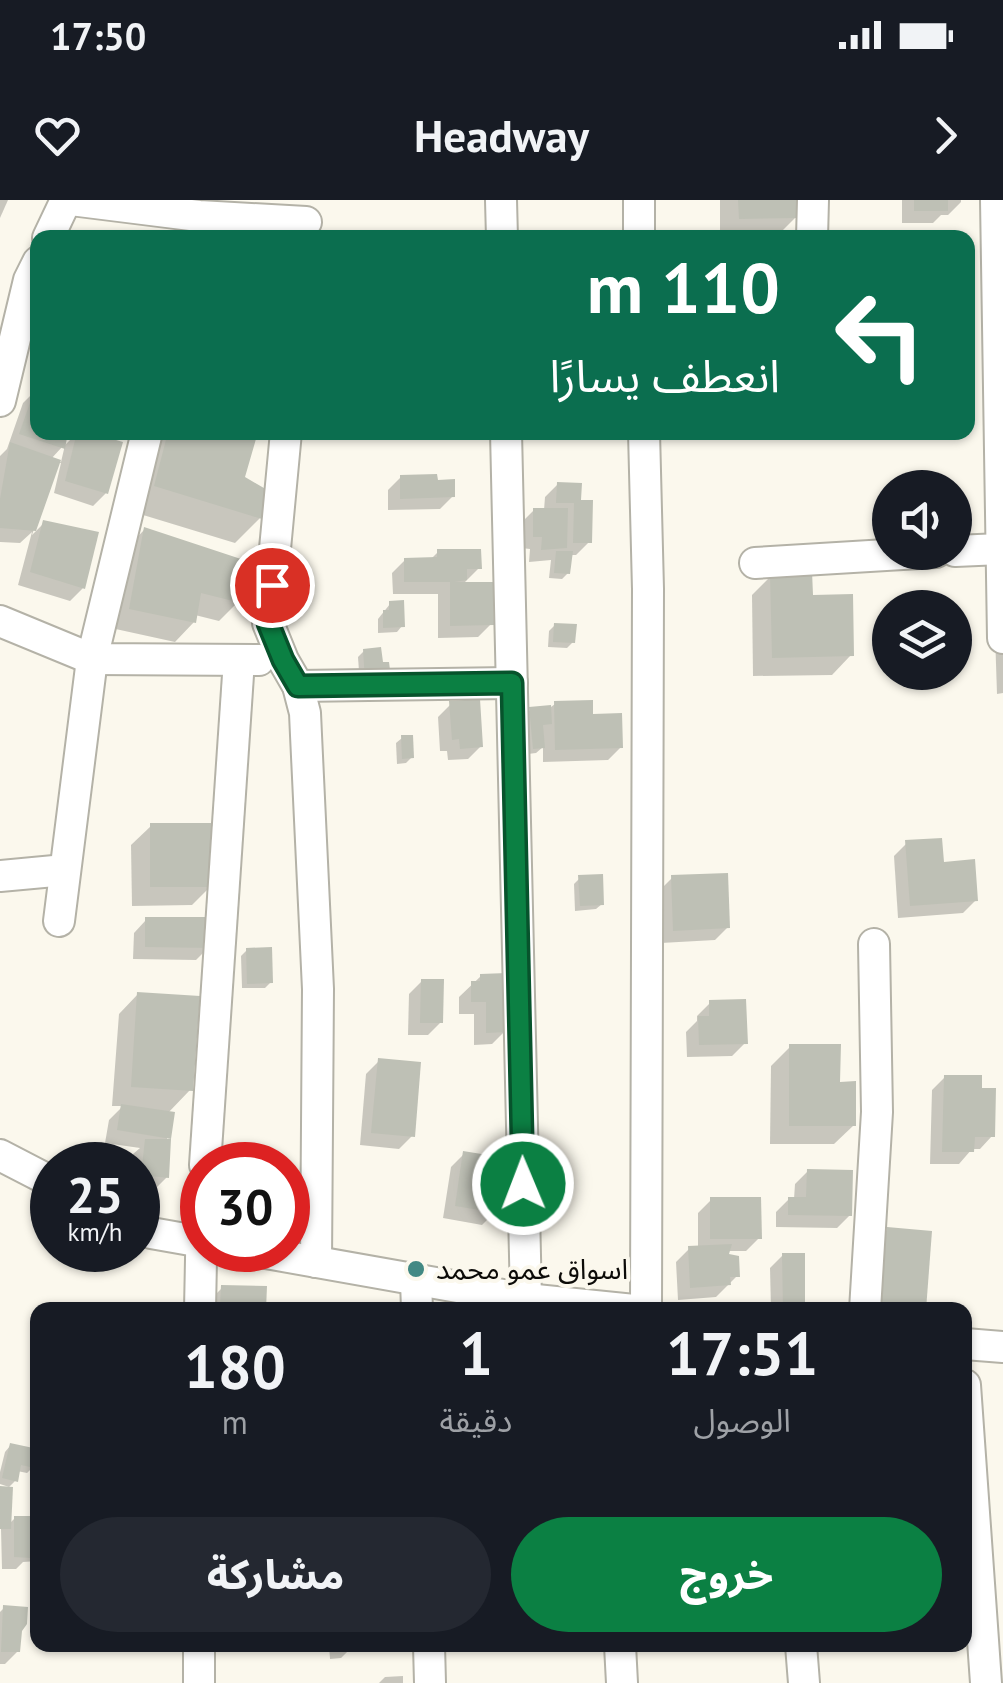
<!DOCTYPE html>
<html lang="ar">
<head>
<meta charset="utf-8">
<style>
  body { margin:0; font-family:"PT Sans","Noto Sans Arabic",sans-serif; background:#242831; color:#f1f3f6; direction:rtl; height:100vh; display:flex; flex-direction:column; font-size:38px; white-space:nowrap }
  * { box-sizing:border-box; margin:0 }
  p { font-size:32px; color:#9ea1a6 }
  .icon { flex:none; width:55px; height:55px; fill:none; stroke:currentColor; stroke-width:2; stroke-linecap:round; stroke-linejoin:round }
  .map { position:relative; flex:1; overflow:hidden; direction:ltr }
  .details { position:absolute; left:30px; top:1102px; width:942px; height:350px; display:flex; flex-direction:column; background:#171b24; border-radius:20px; box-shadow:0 2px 8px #0004; direction:rtl }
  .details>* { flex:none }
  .hud { position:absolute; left:30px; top:30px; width:945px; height:210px; border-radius:20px; box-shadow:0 2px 8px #0004; direction:rtl; background:#0b6e4f; color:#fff; overflow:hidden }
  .fabs { position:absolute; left:872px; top:270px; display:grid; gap:20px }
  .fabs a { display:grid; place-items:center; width:100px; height:100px; border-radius:50%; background:#171b24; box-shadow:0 2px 8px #0004; font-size:50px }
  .speed { position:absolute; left:30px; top:942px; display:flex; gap:20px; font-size:50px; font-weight:700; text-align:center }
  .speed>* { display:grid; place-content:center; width:130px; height:130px; border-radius:50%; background:#171b24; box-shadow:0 2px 8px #0004; line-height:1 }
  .speed small { font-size:25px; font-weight:400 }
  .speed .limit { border:15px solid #d22; background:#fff; color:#111 }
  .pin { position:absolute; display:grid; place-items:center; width:85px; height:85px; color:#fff; margin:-42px; border:5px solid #fff; border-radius:50%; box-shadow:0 2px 10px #0007 }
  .me { position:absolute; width:110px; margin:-55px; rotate:359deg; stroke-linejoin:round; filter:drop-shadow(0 0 8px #0008) }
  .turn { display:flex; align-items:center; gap:35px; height:210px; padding:0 30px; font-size:45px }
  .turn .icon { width:130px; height:130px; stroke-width:2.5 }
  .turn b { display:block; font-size:70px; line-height:85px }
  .eta { display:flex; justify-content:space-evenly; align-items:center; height:170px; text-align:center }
  .eta b { font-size:60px; font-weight:800; line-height:70px }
  .action { display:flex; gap:20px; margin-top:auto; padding:20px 30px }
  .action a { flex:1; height:115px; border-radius:60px; background:#0b8043; color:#fff; font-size:40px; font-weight:800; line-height:115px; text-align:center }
  .action a+a { background:#242831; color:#f1f3f6 }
  .status { display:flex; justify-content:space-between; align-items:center; height:70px; padding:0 50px; background:#171b24; direction:ltr }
  .status svg { height:28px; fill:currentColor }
  header { display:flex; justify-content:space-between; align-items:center; height:130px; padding:0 30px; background:#171b24; font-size:45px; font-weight:800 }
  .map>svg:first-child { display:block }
  .shadow { fill:#0003 }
  .building { fill:#bec0b5 }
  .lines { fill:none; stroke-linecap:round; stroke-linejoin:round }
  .street-casing { stroke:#b4b2a7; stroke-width:34 }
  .street { stroke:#fff; stroke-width:30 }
  .route-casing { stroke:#07532c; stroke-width:25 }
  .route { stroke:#0b8043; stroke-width:18 }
  .poi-dot { fill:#428984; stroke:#fbf8ed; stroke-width:4 }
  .labels { text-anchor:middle; stroke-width:8; stroke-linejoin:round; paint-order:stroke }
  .poi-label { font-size:28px; fill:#0c0b08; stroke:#fbf8ed; text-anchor:start }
</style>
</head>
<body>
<div class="status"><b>17:50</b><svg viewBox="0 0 49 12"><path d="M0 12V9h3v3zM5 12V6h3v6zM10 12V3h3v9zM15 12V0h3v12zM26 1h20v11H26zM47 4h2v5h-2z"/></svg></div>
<header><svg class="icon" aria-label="forward" viewBox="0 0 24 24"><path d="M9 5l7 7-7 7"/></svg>Headway<svg class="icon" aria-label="heart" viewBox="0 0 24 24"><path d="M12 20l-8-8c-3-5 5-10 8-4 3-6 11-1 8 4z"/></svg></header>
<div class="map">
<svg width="1003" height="1483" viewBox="0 0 1003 1483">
  <rect width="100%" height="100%" fill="#fbf8ed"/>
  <g class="shadow">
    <path d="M0,0H8L0,18Z"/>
    <path d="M720,0H796V17L777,36L720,38Z"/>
    <path d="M902,0H961V2L948,15H941L933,23H902Z"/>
    <path d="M36,190L38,232L62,247L51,259L61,262L65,245L78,232L106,293L93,306L54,293L61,263L57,262L32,335L44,323L83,388L70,401L18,385L32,332L20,343L0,342V256L7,249L23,203Z"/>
    <path d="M150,232H256L242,279L260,318L235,343L130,311Z"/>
    <path d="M401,277L435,282L453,296L440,309L388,310V290Z"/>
    <path d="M558,284L578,303L589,342L576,355H570L568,373L562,379L549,378L551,360L529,362L530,349L521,348V323L534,310H544L545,297Z"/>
    <path d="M144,330L239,401L219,421L195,415L194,422L175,442L111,428L125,350Z"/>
    <path d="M438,352L479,368L462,385L491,424L478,437L438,438V394H393L392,373L405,360H430Z"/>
    <path d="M772,375L810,397L851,455L832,475L753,476L752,395Z"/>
    <path d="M390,404L402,426L397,432L378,433V419Z"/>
    <path d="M555,425L573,442L567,448L548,447L549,431Z"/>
    <path d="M1003,427V493L997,494L995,434Z"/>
    <path d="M364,451L380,465L360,486L358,457Z"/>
    <path d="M451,504L481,546L468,559L448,560L447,551H440L438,517Z"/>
    <path d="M555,504L591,517L621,547L608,560L543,562V547L536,553L528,554L525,515L531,509L551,507Z"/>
    <path d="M402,538L412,557L406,563L397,564L396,543Z"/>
    <path d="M151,626L211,686L192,705L132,706L131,645Z"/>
    <path d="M907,643L941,664L976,700L963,713L898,718L894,656Z"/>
    <path d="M580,678L602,704L596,709L575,711L574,684Z"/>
    <path d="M672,678L728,727L715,740L661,743L659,691Z"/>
    <path d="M146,720L209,747L196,760L133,759L134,733Z"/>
    <path d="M247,750L271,782L265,788H242L241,756Z"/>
    <path d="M481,776L505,831L492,844L474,845V814H459V797Z"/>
    <path d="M422,781L441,822L428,835H408L409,794Z"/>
    <path d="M138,794L190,890L167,914V977L154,990L138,988V965H132L133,954L140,948L105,943L109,920L123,906H112L119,814Z"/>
    <path d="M710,803L745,843L732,856L687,857L686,832L697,821V816Z"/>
    <path d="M790,847L838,884L854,925L834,944H770L771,866Z"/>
    <path d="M379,861L412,936L399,949L360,945L366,874Z"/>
    <path d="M945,877L992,936L980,949H972L959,964H930L932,890Z"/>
    <path d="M464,954L495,1012L482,1025L443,1018L451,967Z"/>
    <path d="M808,971L850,1015L837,1028L776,1027V1012L789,999H794L795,984Z"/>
    <path d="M711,1000L759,1038L746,1051H727L737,1076L716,1097L678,1100L676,1062L689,1049L698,1048V1013Z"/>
    <path d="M888,1029L924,1110H863L868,1049Z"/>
    <path d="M783,1055L802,1110H771L770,1068Z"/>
    <path d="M222,1088L264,1110H209V1101Z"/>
    <path d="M10,1246L33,1267L27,1273L17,1271L15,1281L9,1287L0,1284V1272L5,1252Z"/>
    <path d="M0,1289L8,1325L15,1318H38V1361L23,1362L16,1369H2Z"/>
    <path d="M4,1408L19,1430L18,1451L5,1464H0V1412Z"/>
    <path d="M306,1445H354L341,1458L330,1459L329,1446L306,1447Z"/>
    <path d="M403,1476V1483H379L385,1477Z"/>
  </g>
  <g class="building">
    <path d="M738,0H798L799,18L739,19Z"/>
    <rect x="914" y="0" width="34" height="11"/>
    <path d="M37,183L38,232H68L65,249L19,234Z"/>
    <path d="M77,232H89L123,242L108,294L65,281Z"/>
    <path d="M168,232H258L245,277L269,291L262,319L154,286Z"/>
    <path d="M10,242L61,260L36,331L0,328V299Z"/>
    <path d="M437,274L438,280L455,279V297L400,299V275Z"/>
    <path d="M557,282L582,283L581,300H593L592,343H573L574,303H556Z"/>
    <path d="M533,308H568L567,348L541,350L542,337H533Z"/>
    <path d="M43,320L99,332L85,389L30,372Z"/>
    <path d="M144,327L250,362L241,403L201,393L196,423L129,409Z"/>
    <path d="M437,349H481L482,369H467V380L455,382H493L494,425L450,426V382H404V358L437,357Z"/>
    <path d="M556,351H573L570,374L554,373Z"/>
    <path d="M812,371L813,395L853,394L854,456L772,458L770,373Z"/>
    <path d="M404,400L405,427L383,428V410H389V401Z"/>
    <path d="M554,423L577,424L575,443L553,442Z"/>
    <path d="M381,447L383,462H389L391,478L365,481L363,449Z"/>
    <path d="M480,499L483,547L460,549L459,539L452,540L449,501Z"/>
    <path d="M593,500V514L622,513L623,548L555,550L554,501Z"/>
    <path d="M551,505L552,524L543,525L545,548L533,549L529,507Z"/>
    <path d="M401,535H413L414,558L402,559Z"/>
    <path d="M150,623H213L214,687H150Z"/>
    <path d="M942,638L944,662L975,659L978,701L910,706L905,640Z"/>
    <path d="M728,673L730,728L673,731L671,675Z"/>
    <path d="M603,674L604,705L580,706L578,675Z"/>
    <path d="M145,717H211V748L145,747Z"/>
    <path d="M272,747L273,783L247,784L246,748Z"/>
    <path d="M507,773V832L486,833V802H471V781H480V774Z"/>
    <path d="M421,779H444L443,823H420Z"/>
    <path d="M137,792L200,796L193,891L131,887Z"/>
    <path d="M746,799L748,844L699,845L698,816H709V800Z"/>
    <path d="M789,844H841L840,882L856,881V926H789Z"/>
    <path d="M378,858L421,862L415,937L371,933Z"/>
    <path d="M944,875H982V888H996L995,937H975L974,952H942Z"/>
    <path d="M121,904L175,912L171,939L169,978L141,975L145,939H171L117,930Z"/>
    <path d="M463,951L506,958L497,1013L455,1006Z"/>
    <path d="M807,969L853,970L852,1016L788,1015V997H806Z"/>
    <path d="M710,997H761L762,1039H710Z"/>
    <path d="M887,1027L932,1031L926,1110H880Z"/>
    <path d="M732,1044L729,1054L739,1056L740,1077H730L731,1085L690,1088L688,1046Z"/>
    <path d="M782,1053H805V1110H783Z"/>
    <path d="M221,1085L267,1086L266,1110H225V1108L220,1107Z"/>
    <path d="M10,1243L38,1249L35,1268L21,1265L18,1282L2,1278Z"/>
    <path d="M0,1286L13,1287L11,1329H0Z"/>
    <path d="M14,1316H38V1350H32L31,1358L14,1357Z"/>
    <path d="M3,1405L28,1407L27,1424L22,1431L20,1452H1Z"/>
  </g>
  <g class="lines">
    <defs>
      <g id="street">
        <path d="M71,0L199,16L306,22"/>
        <path d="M501,0L502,38"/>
        <path d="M639,0V38"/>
        <path d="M996,0L1003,438"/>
        <path d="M48,38L66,0"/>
        <path d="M812,38L813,0"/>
        <path d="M0,201L29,80L38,62"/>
        <path d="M286,232L268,423L283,460L298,486L305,513L306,535L318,789L316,1062"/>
        <path d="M506,232L526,1099"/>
        <path d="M644,232L648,389L646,1110"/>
        <path d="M955,351L1001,349"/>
        <path d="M755,363L936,352"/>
        <path d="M0,421L92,459L259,460"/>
        <path d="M298,486L512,483"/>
        <path d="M0,676L65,670"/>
        <path d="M59,721L92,459L147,232"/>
        <path d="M0,955L52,982"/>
        <path d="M205,965L239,460"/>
        <path d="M138,1026L151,1033L202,1042"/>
        <path d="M249,1050L526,1099L634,1110"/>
        <path d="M416,1080L417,1110"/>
        <path d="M200,1110L202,1009"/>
        <path d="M865,1110L877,912L874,744"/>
        <path d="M965,1144L1003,1147"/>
        <path d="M965,1185L986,1483"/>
        <path d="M429,1445L430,1483"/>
        <path d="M620,1445L622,1483"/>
        <path d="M801,1445L804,1483"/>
        <path d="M199,1483V1445"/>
      </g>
    </defs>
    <use href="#street" class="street-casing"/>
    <use href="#street" class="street"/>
  </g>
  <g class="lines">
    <defs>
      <path id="route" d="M272,385L268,423L283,460L298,486L512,483L523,984"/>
    </defs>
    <use href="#route" class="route-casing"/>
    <use href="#route" class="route"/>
  </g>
  <circle class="poi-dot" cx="416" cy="1069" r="10"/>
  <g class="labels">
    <g class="poi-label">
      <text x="436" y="1079">اسواق عمو محمد</text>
    </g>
  </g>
</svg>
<div class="fabs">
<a><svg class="icon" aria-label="sound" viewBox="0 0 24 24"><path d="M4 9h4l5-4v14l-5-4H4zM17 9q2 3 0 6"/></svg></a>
<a><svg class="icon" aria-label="layers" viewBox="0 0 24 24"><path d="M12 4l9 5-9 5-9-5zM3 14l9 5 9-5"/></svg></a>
</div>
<div class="speed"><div>25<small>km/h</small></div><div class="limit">30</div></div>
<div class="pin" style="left:272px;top:385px;background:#d93025"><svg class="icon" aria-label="arrive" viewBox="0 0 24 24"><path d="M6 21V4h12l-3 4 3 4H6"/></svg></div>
<svg class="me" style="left:523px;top:984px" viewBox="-20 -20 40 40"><circle r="17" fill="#0b8043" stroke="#fff" stroke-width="3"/><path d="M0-11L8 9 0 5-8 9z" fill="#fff"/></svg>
<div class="hud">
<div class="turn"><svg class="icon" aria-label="left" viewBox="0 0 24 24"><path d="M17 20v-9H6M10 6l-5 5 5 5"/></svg><div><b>110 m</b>انعطف يسارًا</div></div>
</div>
<section class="details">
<div class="eta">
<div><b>17:51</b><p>الوصول</p></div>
<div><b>1</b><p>دقيقة</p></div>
<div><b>180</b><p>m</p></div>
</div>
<div class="action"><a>خروج</a><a>مشاركة</a></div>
</section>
</div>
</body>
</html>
